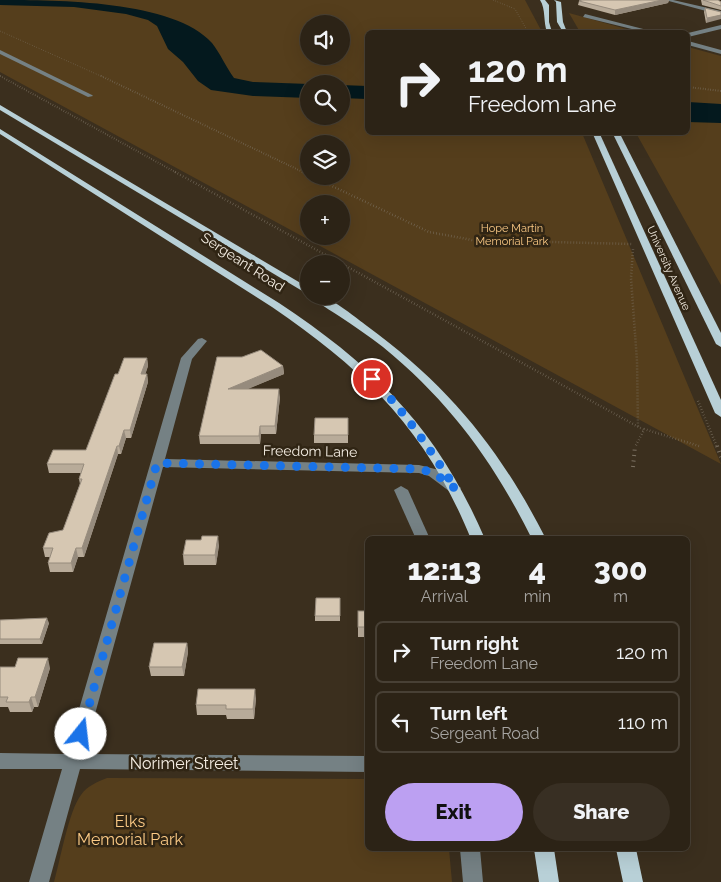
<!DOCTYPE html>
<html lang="en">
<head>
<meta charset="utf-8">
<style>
  body { margin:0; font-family:Raleway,sans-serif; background:#382f23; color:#f1f3f6; height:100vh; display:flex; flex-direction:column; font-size:19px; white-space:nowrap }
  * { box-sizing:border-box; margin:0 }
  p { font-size:16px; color:#a6a4a1 }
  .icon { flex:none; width:28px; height:28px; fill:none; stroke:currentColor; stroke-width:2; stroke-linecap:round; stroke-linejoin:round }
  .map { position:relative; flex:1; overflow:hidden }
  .panel { position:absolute; left:365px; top:536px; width:325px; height:315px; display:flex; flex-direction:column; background:#2c2316; border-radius:8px; box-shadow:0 5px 20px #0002,0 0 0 1px #484035 }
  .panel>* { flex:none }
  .hud { position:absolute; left:365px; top:30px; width:325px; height:105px; border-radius:8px; box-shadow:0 5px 20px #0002,0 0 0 1px #484035; background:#2c2316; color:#f1f3f6; overflow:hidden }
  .fabs { position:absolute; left:300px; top:15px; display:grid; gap:10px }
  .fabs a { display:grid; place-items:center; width:50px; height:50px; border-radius:50%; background:#2c2316; box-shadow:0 5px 20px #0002,0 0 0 1px #484035; font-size:25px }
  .pin { position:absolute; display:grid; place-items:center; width:42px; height:42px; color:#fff; margin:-21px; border:2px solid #fff; border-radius:50%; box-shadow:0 1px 5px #0007 }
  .me { position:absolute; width:55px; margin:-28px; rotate:16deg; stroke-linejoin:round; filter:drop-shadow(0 0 4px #0008) }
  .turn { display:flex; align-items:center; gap:18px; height:105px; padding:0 20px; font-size:22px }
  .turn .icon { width:65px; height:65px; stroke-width:2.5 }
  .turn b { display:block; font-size:35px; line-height:42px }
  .eta { display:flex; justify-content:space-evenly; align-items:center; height:85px; text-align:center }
  .eta b { font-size:30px; font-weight:800; line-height:35px }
  .primary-button { display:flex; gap:10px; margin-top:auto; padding:10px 20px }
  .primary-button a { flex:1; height:58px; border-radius:30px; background:#bca0f2; color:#111; font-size:20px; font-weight:800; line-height:58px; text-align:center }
  .primary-button a+a { background:#382f23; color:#f1f3f6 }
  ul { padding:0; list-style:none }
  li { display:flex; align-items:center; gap:15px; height:62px; margin:0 10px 8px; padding:0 10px; border:2px solid #484035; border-radius:8px }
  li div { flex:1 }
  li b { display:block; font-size:19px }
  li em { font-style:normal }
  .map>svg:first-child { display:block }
  .green { fill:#553e1c; fill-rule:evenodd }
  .water { fill:#04191e }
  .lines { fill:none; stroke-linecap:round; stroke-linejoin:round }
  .path-far3 { stroke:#7d7364; stroke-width:1; stroke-dasharray:0.5 2; stroke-linecap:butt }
  .path-far2 { stroke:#7d7364; stroke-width:2; stroke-dasharray:0.5 2; stroke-linecap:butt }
  .path-far1 { stroke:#7d7364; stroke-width:2.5; stroke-dasharray:0.5 2.5; stroke-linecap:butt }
  .path { stroke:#7d7364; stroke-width:4; stroke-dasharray:1 4.5; stroke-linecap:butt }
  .minor { fill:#758184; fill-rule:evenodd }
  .major { fill:#b8d0d7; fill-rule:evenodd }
  .wall { fill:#b8ab99 }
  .shaded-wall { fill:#968b7d }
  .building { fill:#d6c7b2; stroke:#968b7d }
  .route { stroke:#1a73e8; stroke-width:9; stroke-dasharray:0 16.2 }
  .labels { text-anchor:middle; stroke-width:5; stroke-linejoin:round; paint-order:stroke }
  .far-park-label { font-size:11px; fill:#fcca85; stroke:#302514 }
  .far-street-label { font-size:11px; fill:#f4ede2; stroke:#302514 }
  .street-label { font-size:14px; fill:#f4ede2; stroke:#302514 }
  .near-street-label { font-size:16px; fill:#f4ede2; stroke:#302514 }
  .near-park-label { font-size:16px; fill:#fcca85; stroke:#302514 }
</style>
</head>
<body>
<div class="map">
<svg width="721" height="882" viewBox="0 0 721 882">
  <rect width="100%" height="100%" fill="#3b2f1e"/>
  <g class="green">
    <path d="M0,0H525L542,32H368V132L582,133L721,464L0,72ZM309,24H341V56H309ZM309,84H341V116H309ZM309,144H341V176H309ZM309,204H341V236H309Z"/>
    <path d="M569,13L637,32H580Z"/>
    <path d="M688,47L721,56V285L636,133L688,132Z"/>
    <path d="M107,778L367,779L368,849H449L452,882H54C60,861 69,810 81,795C87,786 97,782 107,778Z"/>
  </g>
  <g class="water">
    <path d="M0,0C56,0 174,0 212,43C220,53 226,67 234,78L253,82L309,84V98L253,96L211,90L198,81L183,62L168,49L157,26L148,20L126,14L74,7L0,5Z"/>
    <path d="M341,85L367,86V99L341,98Z"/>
    <path d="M688,102L721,104V123L688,122Z"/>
  </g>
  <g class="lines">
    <g class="path-far3">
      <path d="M493,0L515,9L528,32"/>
      <path d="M0,31L103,77"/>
      <path d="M0,76L2,77"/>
    </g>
    <g class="path-far2">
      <path d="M0,76L177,173"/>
      <path d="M101,76L305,173"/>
      <path d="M688,87L721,91"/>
    </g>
    <g class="path-far1">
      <path d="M175,172L644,430L635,447"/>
      <path d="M303,172L309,175"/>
      <path d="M311,176L429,232L472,240L632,244"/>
      <path d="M633,249L631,278L637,361L638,427"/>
      <path d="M698,401L717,447"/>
      <path d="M644,429L699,446"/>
    </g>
    <g class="path">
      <path d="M717,446L721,457"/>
      <path d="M633,467L635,446"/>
    </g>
    <g class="minor">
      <path d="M665,0H673L721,11V15Z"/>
      <path d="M585,14L651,31L652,32H644L583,17Z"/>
      <path d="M721,25V29L688,37V33Z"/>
      <path d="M688,41L721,50V54L688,45Z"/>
      <path d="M0,50L92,95L93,96L88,97L0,54Z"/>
      <path d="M202,338L207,341L192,359L165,459L419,465L439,470L461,488L459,491H449L429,476L419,473L163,467L84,754L368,756V772L80,769L49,882H29L62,769H0V753L66,754L181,358L198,339Z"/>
      <path d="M401,486L408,490L430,539H416L394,490Z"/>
      <path d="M460,849H480L483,882H463Z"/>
    </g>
    <g class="major">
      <path d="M540,0H545L549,5V22L552,32H547C543,22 546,9 540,0Z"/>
      <path d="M554,0L561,2L563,22L567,32H563L557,22L556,2Z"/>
      <path d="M0,105L309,288V295L0,110Z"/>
      <path d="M0,129L279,303C377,368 438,430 485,539H471C427,431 367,372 272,307L0,134Z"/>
      <path d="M592,132H599L721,400V417L715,413Z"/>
      <path d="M612,132H619L721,333V347L716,344Z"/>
      <path d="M311,296C315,296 319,295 323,296C332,299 358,319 367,326C449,386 500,449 546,539H532C493,461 450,402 383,347C369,336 354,326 339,316C330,310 319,304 311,296Z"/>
      <path d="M534,849H554L559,882H539Z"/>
      <path d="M616,849H636L643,882H623Z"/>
    </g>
  </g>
  <g class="wall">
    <path d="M582,0H669L668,3L615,15L578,5L579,1Z"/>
    <path d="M701,0H718L721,2V10L702,5Z"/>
    <path d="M705,8L721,12L706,23L704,12Z"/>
    <path d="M217,357L283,366L284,374L247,389L280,397L276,434H261L260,444H200L199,436Z"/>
    <path d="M147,358L148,366L145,374H147L148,382L131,438H126L121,454H118L84,557H78L73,572H50L48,563L50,557H45L43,548L63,530L80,484L79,479L81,473H49L47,464L86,450L118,374Z"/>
    <path d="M348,418V443H314V435Z"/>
    <path d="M219,545L216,565H184L183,555Z"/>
    <path d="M340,598V621H315V616Z"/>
    <rect x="358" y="611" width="10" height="26"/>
    <path d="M0,620L49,623L42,644H0Z"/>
    <path d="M187,643L188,652L184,676H151L149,667Z"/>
    <path d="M0,667L50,668L38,707H34L32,712H10L8,707H0Z"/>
    <path d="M256,698L254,719H227L226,715H197L196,705Z"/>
  </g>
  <g class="shaded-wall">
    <path d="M662,0H669L668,3L615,15V10Z"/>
    <path d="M721,15V19L706,23L707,18Z"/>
    <path d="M147,358L148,366L143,382L141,374Z"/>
    <path d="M283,366L284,374L229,397L228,389Z"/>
    <path d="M147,374L148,382L131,438L130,430Z"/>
    <path d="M279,389L280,397L276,434L275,426Z"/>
    <path d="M260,426L261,434L260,444L259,436Z"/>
    <path d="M124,430L126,438L121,454L119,446Z"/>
    <path d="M117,446L118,454L84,557L82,548Z"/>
    <path d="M218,536L219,545L216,565L215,555Z"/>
    <path d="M76,548L78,557L73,572L71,563Z"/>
    <path d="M47,618L49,623L42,644L40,639Z"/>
    <path d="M187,643L188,652L184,676L182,667Z"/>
    <path d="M48,658L50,668L38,707L35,697Z"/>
    <path d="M255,689L256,698L254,719L253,709Z"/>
    <path d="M31,697L34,707L32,712L29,702Z"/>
  </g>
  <g class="building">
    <path d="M582,0H662L615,10L579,1Z"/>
    <path d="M703,0H718L721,2V6Z"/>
    <path d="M705,8L721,12V15L707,18Z"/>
    <path d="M261,350L283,366L228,389H279L275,426H260L259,436H199L217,357H242Z"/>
    <path d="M124,358H147L141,374H147L130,430H124L119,446H117L82,548H76L71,563H48L53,548H43L49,533L63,530L82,479H79L84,464H47L53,450H86L115,374H118Z"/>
    <path d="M315,418H348V435H314Z"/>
    <path d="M202,536H218L215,555H183L186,540H201Z"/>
    <path d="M316,598H340V616H315Z"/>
    <rect x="358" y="611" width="10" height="16"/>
    <path d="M47,618L40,639H0V620Z"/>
    <path d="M154,643H187L182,667H149Z"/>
    <path d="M18,658H48L35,697H31L29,702H6L8,697H0V667H15Z"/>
    <path d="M198,689H255L253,709H226V705H196Z"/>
  </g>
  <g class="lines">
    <path class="route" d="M81,734L157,463L419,469L434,473L456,489C430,450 405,411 372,379"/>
  </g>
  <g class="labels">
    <g class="far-park-label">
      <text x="512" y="232">Hope Martin<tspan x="512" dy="13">Memorial Park</tspan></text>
    </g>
    <g class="far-street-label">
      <text transform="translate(669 268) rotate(66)" y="4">University Avenue</text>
    </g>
    <g class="street-label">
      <text transform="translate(243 262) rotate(33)" y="5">Sergeant Road</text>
      <text transform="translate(310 451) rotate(1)" y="5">Freedom Lane</text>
    </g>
    <g class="near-street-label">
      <text x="184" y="769">Norimer Street</text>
    </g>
    <g class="near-park-label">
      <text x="130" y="827">Elks<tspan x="130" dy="18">Memorial Park</tspan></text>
    </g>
  </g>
</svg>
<div class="fabs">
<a><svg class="icon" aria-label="sound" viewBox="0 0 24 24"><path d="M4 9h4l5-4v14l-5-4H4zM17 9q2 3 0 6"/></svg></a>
<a><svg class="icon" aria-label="search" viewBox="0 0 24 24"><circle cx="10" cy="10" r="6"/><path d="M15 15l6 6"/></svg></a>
<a><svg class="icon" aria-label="layers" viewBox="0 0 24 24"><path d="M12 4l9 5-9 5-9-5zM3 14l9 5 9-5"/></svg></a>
<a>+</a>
<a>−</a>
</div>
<div class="pin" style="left:372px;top:379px;background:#d93025"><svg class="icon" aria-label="arrive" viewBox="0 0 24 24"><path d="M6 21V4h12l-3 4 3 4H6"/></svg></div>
<svg class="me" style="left:81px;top:734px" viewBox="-20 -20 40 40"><circle r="19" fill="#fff"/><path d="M0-13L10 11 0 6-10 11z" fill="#1a73e8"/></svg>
<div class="hud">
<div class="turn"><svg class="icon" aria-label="right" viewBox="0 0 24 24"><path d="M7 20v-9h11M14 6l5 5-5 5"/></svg><div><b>120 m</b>Freedom Lane</div></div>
</div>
<section class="panel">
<div class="eta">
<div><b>12:13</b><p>Arrival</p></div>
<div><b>4</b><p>min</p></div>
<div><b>300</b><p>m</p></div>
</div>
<ul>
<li><svg class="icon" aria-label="right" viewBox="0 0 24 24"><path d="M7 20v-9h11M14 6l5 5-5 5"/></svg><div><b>Turn right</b><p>Freedom Lane</p></div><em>120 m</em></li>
<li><svg class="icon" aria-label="left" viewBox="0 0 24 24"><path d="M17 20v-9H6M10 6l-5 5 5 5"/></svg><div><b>Turn left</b><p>Sergeant Road</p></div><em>110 m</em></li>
</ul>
<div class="primary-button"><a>Exit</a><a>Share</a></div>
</section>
</div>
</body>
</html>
